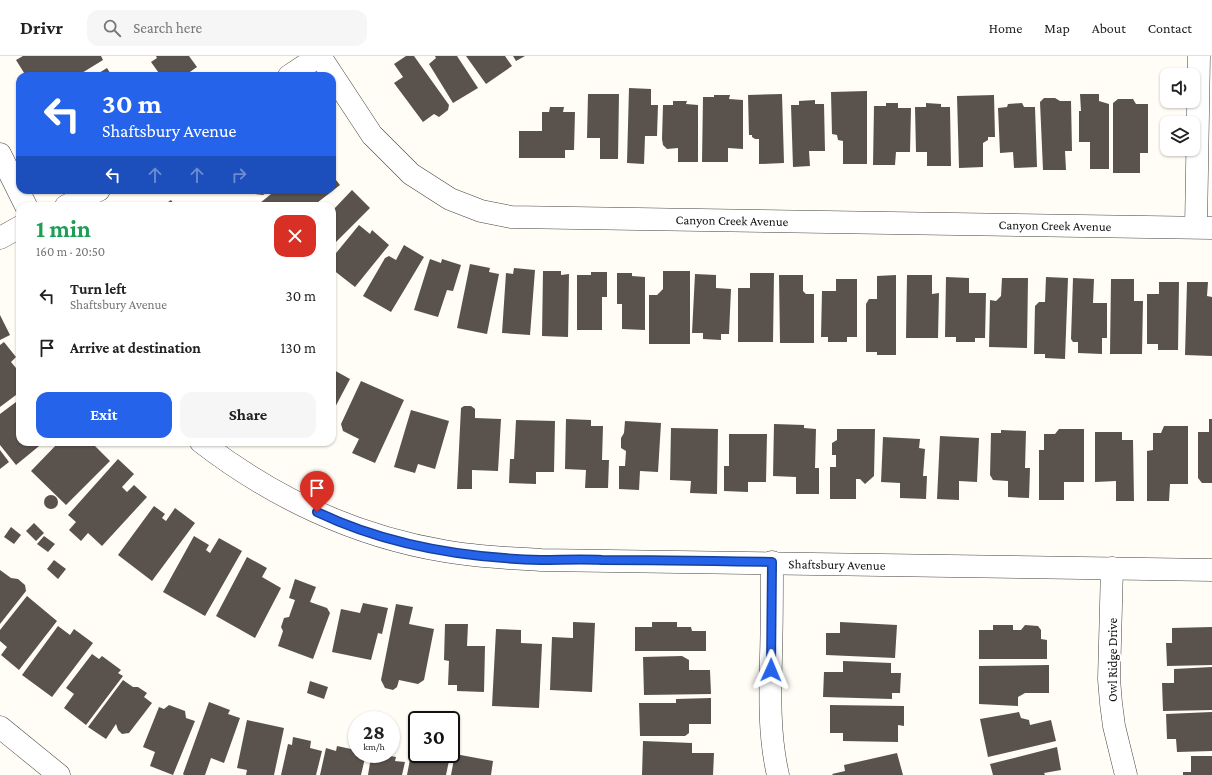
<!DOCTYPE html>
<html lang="en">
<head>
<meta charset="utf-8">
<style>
  body { margin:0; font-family:"Crimson Pro",serif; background:#f6f6f6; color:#222; height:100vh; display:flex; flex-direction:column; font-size:15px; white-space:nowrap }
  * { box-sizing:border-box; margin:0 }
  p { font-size:13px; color:#767676 }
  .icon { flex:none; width:22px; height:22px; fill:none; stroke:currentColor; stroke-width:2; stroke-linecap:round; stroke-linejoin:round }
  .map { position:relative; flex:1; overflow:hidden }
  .panel { position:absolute; left:16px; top:146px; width:320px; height:244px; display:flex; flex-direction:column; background:#fff; border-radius:12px; box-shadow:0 1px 3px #0004 }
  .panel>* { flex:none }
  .guide { position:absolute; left:16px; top:16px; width:320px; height:122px; border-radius:12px; box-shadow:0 1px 3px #0004; background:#2563eb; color:#fff; overflow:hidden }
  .controls { position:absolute; left:1160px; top:12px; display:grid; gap:8px }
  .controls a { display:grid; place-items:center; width:40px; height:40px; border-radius:8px; background:#fff; box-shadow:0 1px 3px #0004; font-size:20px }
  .speed { position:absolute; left:348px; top:655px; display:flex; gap:8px; font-size:20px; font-weight:700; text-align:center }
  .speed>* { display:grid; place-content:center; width:52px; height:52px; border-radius:50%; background:#fff; box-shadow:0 1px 3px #0004; line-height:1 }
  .speed small { font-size:10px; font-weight:400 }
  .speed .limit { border:2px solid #111; border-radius:6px; background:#fff; color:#111 }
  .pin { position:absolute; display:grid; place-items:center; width:34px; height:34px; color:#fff; margin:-41px -17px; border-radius:50% 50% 50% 0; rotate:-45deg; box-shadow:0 0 4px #0007 }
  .pin .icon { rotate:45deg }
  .me { position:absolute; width:44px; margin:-22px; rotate:1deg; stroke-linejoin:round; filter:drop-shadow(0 0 3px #0008) }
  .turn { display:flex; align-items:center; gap:14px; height:84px; padding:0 20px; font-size:18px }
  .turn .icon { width:52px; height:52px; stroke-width:2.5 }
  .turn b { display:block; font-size:28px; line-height:34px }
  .lanes { display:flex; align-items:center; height:38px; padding:0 20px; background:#0003; justify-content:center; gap:20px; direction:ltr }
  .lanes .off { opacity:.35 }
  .round { display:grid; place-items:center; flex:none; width:42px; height:42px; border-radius:12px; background:#f6f6f6 }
  .head { display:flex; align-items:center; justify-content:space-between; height:68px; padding:0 20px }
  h1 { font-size:24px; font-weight:700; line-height:30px; color:#1e9e55 }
  .button { display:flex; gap:8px; margin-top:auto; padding:8px 20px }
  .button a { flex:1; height:46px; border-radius:12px; background:#2563eb; color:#fff; font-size:16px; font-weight:700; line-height:46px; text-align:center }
  .button a+a { background:#f6f6f6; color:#222 }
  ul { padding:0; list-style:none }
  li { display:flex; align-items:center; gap:12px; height:52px; padding:0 20px }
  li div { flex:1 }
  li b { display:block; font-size:15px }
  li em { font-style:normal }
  header { display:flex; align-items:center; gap:24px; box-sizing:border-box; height:56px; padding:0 20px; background:#fff; border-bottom:1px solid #e0e0e0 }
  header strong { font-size:19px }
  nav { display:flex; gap:22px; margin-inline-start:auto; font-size:14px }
  .search { width:280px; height:36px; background:#f6f6f6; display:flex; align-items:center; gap:10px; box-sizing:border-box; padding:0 14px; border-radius:12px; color:#767676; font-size:15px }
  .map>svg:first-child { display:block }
  .building { fill:#5a524d }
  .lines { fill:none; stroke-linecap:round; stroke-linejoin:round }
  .minor-casing { stroke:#444; stroke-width:23 }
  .tertiary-casing { stroke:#444; stroke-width:23 }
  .minor { stroke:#fff; stroke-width:22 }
  .tertiary { stroke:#fff; stroke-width:22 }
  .route-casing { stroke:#184099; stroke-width:10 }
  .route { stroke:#2563eb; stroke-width:7 }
  .labels { text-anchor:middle; stroke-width:4; stroke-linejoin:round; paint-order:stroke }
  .street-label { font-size:13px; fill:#111; stroke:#fff }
</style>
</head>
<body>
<header>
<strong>Drivr</strong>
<div class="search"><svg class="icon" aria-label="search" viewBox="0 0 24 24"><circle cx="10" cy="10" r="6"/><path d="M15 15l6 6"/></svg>Search here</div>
<nav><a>Home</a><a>Map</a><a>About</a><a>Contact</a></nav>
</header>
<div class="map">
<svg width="1212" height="719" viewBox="0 0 1212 719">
  <rect width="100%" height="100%" fill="#fffdf5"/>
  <g class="building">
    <path d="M23,0H101L103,4L77,20H26L16,4Z"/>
    <path d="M156,0H189L197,11L184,20H161L151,6L157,2Z"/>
    <path d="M406,0H414L449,49L448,54L439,61L434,58L423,66L394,27L403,21L394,8Z"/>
    <path d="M435,0H457L478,32L453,47L429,8L436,2Z"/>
    <path d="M466,0H505L512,10L486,28Z"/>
    <path d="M513,0H525L516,5Z"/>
    <path d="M107,12L112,20H94Z"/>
    <path d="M629,32L651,33V49H658L657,80H645L644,108L627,107Z"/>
    <path d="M867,35V108H843V85L838,84L837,79L832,78L831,36Z"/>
    <path d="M588,38H619L618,103H600V82H587Z"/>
    <path d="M782,38L784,107L759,108V83H755L752,81V79H749L748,39Z"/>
    <path d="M1080,38H1099V45L1109,48V113H1090V86H1079V55H1081Z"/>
    <path d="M714,39H730L729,43L743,44V93L728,92V106H702L703,41H714Z"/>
    <path d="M994,39L995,81H988V84L983,87V111L959,112L957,40Z"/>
    <path d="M1044,42H1055L1060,45H1071L1072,95H1065L1066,114H1043L1040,46Z"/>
    <path d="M1118,43H1133L1136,48H1148V97H1140V117H1113V47Z"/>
    <path d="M815,44V48H824L825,95H809L810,110L793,111L791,49H799V45Z"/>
    <path d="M673,45H687L686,48L698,49V106H678V92L667,93L663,89L662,83L663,49H673Z"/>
    <path d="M886,47H898V52H911L910,96H896L895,109H873L874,50H886Z"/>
    <path d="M926,47L941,48V51H950L951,110H927V96H916L915,51H926Z"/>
    <path d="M1022,47L1024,51H1035L1037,111L1014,112L1013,96L1000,97L998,52L1007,51L1008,48Z"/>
    <path d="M550,51H564L563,56H575L574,94H565V102H519V75H542V56H549Z"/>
    <path d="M332,119L340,129L313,150H263L260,147L276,134H332Z"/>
    <path d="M252,134H270L263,139L255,138Z"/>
    <path d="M352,134L370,152L332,190V151L334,153Z"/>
    <path d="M171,144L175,150H162Z"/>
    <path d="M324,147L329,148L331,150H321Z"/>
    <path d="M359,169L370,178L372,174L389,189L355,231L332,213V202Z"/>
    <path d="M404,189L424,201L391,256L363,240L385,202L389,200L396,204Z"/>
    <path d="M430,203L441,207L442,203L461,209L453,235L447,234L438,261L414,254Z"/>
    <path d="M470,208L490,212L489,216L499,218L487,278L457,272Z"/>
    <path d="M514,212L535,214L530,279L502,277L506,217L513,218Z"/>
    <path d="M543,215H561V219L569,218L568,281L542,280Z"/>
    <path d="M663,215H690V288H649V239H657L663,233Z"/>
    <path d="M591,216H607V241H602V274H577V219H591Z"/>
    <path d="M617,217H632V220L645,221V274L622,273V248H617Z"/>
    <path d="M750,217H774L773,286H738V232H750Z"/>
    <path d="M695,218L716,219V232L731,233L729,278H721V284L703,283V277H692Z"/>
    <path d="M779,219H803V235L806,238H814V287H780Z"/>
    <path d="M896,219V299H877V296H866V248L869,243H877V220Z"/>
    <path d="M907,219H932V238L939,237L938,282H906Z"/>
    <path d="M946,221L969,222V237H986L985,282H975V286H956V281H945Z"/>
    <path d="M1046,221L1068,222L1065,303L1045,302V298H1034L1035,250L1039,246H1045Z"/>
    <path d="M1002,222H1028L1027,292L989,291L990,244L996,245L1001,240Z"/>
    <path d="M1073,222L1094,223L1093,247H1107V282H1102V298L1078,297V286H1073L1071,283Z"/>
    <path d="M836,223H857V281H847V286H828V281H821L822,235H836Z"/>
    <path d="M1111,223H1134V245H1143L1142,298H1110Z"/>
    <path d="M1159,226H1179L1178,294H1158V288H1147V238H1159Z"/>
    <path d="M1187,226H1208L1207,240L1212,241V300L1185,299Z"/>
    <path d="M0,259L10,279L0,284Z"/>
    <path d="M4,286L16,301L11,306L16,312L20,309V336L0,351V289Z"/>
    <path d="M332,313L350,323L332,357Z"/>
    <path d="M361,325L404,344L375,407L352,397L359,383L343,375L341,368Z"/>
    <path d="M20,343V386H44L16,409L0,389V358Z"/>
    <path d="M464,350H471L475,353V362L501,363L498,415L472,414V433H457L461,352Z"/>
    <path d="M411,354L449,365L435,413L418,408L415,417L394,411Z"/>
    <path d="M566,363L591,364V370H603L602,404H609L608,432H585L586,414L565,413Z"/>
    <path d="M1209,363H1212V427H1202L1198,422V376H1209Z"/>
    <path d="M516,364L555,365L554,416H536V428L509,427L510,403H514Z"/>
    <path d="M625,365L661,367L658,416L640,415L639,434L619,433V410H625L626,395L621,392V382L624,377Z"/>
    <path d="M774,368L804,369V372L816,373L815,412H819V438H796V421L773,420Z"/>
    <path d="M1164,370H1188V428H1170L1169,445H1147V395L1153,394V377H1161Z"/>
    <path d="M671,372L718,373L717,438L690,437L691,425L670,424Z"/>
    <path d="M837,373H875L874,420L865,428L860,423H856V443H830V411H836V399H832V387L837,384Z"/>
    <path d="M1059,373H1084V426H1064V444H1039V394H1044V378H1055Z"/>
    <path d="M1001,374L1026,375L1025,412H1030L1029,442L1008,441V425L993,424L990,419L991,377H1001Z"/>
    <path d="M1095,376H1122V384H1133L1134,445H1116V425L1095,426Z"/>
    <path d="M729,378H767L766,426H748V436L724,435V410H729Z"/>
    <path d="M940,380L979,382L977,426L959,425V444L937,443Z"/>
    <path d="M883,381L920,383L919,392L925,393L923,420H927L926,443L900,442V427L881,426Z"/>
    <path d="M59,386H81L86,390L91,386L110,405L66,449L31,415Z"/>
    <path d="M0,394L9,406L0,413Z"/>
    <path d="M118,403L134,418L122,431L127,436L134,429L147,441L102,490L88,477L81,485L69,474L76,466L68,459Z"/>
    <circle cx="51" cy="446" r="7"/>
    <path d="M154,450L165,458L162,462L166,465L175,452L195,467L152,525L118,499Z"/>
    <path d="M34,467L44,477L36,485L26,475Z"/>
    <path d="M11,471L21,479L14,488L4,481Z"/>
    <path d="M44,480L55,488L48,496L37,488Z"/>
    <path d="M194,480L209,489L206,494L210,497L219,482L242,495L205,560L163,536Z"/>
    <path d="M247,501L267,512L262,521L281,532L255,582L216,560Z"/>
    <path d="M54,504L66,513L58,523L47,513Z"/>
    <path d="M0,514L11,522L18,523L25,529L26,535L0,568Z"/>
    <path d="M295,523L316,531L310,546L327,552L330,557L313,603L278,590L283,575L281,571L284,562L289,561L295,544L289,542Z"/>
    <path d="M27,540L57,565L19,614L1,599L7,591L0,585V574Z"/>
    <path d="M363,547L388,552L382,578L378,577L371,604L332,596L341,553L360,557Z"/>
    <path d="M396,548L413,551L409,568L434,573L424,624L418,628L399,624L397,631L393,634L385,632L381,624Z"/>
    <path d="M573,566L595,567L592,636L550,634L552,581L573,582Z"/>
    <path d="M652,566H677V571H691L692,575H706V595H635V571H652Z"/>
    <path d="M840,566L897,569L895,602L826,599V577H840Z"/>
    <path d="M445,568H468L467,590H485L484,636L457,635V629H448L449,605L444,604Z"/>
    <path d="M993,569H1013V574H1021L1025,569L1038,570L1041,574V583L1047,584V603H979V574H993Z"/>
    <path d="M58,570L70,579L74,573L93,587L52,641L22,619Z"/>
    <path d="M1212,571V609L1167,610L1166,587H1172V572Z"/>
    <path d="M496,573L521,574V587L542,588L539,652L492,650Z"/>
    <path d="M92,598L99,603L102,600L121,614L118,617L123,620L86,669L64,652L74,638L66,632Z"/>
    <path d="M682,600L689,604V614H710L711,638L644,639L643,601Z"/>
    <path d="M843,605L891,607V617H901L900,637H892V643L823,641L824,616H843Z"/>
    <path d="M1049,609V637H1025L1018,641V650L979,648V610Z"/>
    <path d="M1212,611V654L1163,655L1162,627H1174V613Z"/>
    <path d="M123,624L133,631H138L147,637L144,641L152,647L129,677L122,678L118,674L116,668L106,683L88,671Z"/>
    <path d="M310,625L328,631L324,643L307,637Z"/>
    <path d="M711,642V668H689V677L685,680H640L639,647H676V643Z"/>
    <path d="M209,646L230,654L228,658L240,662L224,707L211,702L205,719H184L183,718Z"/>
    <path d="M169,649L185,655L186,662L195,665L173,719L150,710L155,696L143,691L159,651L164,653Z"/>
    <path d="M830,649L904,650V670L898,669V686L843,685V677H830Z"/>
    <path d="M1019,656L1021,662L1029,664L1030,669L1051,664L1056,685L988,701L980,663Z"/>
    <path d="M1212,656V695L1177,696L1176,683H1167L1166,658Z"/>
    <path d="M247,664L284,672L274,719H246L247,714L237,712Z"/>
    <path d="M293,681L311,685L310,692L322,695L316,719H281L288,688L292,689Z"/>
    <path d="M643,685L692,687V697H714L713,719H642Z"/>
    <path d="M337,690L356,694L355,699L365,702L361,719H320L326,692L336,695Z"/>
    <path d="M1057,691L1061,714L1044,717L1045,719H993L990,708Z"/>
    <path d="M412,693L417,694V698H439L450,700L446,719H407Z"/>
    <path d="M897,697L903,719H833L832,718L845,715L844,709Z"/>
    <path d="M379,698L396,701L395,705L405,706L402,719H368L371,701L378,702Z"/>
    <path d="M455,698L493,705L491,719H451Z"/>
    <path d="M1191,700H1212V719H1183V716H1191Z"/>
  </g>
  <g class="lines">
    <defs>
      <g id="minor">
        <path d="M320,0L372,79L411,118L450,143L481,155L511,161L1212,172"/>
        <path d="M289,20L319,0"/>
        <path d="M66,150L99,134"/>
        <path d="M1196,171L1199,0"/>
        <path d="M0,182L20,171"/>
        <path d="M772,506C772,538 772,569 771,601C770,641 769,680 778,719"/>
        <path d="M1112,512L1109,623L1111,647L1114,670L1126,719"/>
        <path d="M0,671L59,719"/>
      </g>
      <g id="tertiary">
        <path d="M0,98L26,150"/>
        <path d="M201,386C272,441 355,480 444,495C476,501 508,502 541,504L1212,514"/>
      </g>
    </defs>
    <use href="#minor" class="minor-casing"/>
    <use href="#tertiary" class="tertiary-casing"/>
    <use href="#minor" class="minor"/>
    <use href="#tertiary" class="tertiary"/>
  </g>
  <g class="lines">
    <defs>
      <path id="route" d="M317,456C386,489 465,502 541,504C561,504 581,503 602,504C658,504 715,505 772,506L771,614"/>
    </defs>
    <use href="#route" class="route-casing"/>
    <use href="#route" class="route"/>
  </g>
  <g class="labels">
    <g class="street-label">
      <text transform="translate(732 164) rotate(1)" y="5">Canyon Creek Avenue</text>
      <text transform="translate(1055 169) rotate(1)" y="5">Canyon Creek Avenue</text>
      <text transform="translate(837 508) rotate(1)" y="5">Shaftsbury Avenue</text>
      <text transform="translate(1112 604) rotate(-90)" y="5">Owl Ridge Drive</text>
    </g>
  </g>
</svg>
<div class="controls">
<a><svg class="icon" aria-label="sound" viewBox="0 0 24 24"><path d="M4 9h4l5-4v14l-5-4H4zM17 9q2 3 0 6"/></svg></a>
<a><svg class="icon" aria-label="layers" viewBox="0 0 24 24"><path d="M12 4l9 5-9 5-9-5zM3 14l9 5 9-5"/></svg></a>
</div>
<div class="speed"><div>28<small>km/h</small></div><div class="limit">30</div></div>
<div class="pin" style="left:317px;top:456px;background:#d93025"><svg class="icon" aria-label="arrive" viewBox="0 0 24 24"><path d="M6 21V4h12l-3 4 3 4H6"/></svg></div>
<svg class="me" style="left:771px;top:614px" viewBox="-20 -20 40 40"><path d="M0-17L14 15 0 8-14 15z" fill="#2563eb" stroke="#fff" stroke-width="4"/></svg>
<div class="guide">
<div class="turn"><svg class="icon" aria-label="left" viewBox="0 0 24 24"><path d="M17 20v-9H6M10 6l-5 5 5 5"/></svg><div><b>30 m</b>Shaftsbury Avenue</div></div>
<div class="lanes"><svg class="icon" aria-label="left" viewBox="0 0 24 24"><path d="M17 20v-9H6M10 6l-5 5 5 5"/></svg><svg class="icon off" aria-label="ahead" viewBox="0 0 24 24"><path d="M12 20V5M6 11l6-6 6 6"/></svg><svg class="icon off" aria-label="ahead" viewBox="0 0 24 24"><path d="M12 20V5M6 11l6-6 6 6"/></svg><svg class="icon off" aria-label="right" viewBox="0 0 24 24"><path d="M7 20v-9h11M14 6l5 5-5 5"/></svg></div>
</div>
<section class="panel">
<div class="head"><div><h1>1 min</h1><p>160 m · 20:50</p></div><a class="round" style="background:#d93025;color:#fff"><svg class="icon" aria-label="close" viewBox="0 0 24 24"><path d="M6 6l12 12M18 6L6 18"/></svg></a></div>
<ul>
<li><svg class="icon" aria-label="left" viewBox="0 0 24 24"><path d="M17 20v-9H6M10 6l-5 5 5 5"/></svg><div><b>Turn left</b><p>Shaftsbury Avenue</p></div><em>30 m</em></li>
<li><svg class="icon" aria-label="arrive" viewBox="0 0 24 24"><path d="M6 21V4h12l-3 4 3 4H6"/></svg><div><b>Arrive at destination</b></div><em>130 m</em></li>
</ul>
<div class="button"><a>Exit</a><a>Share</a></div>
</section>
</div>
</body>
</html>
